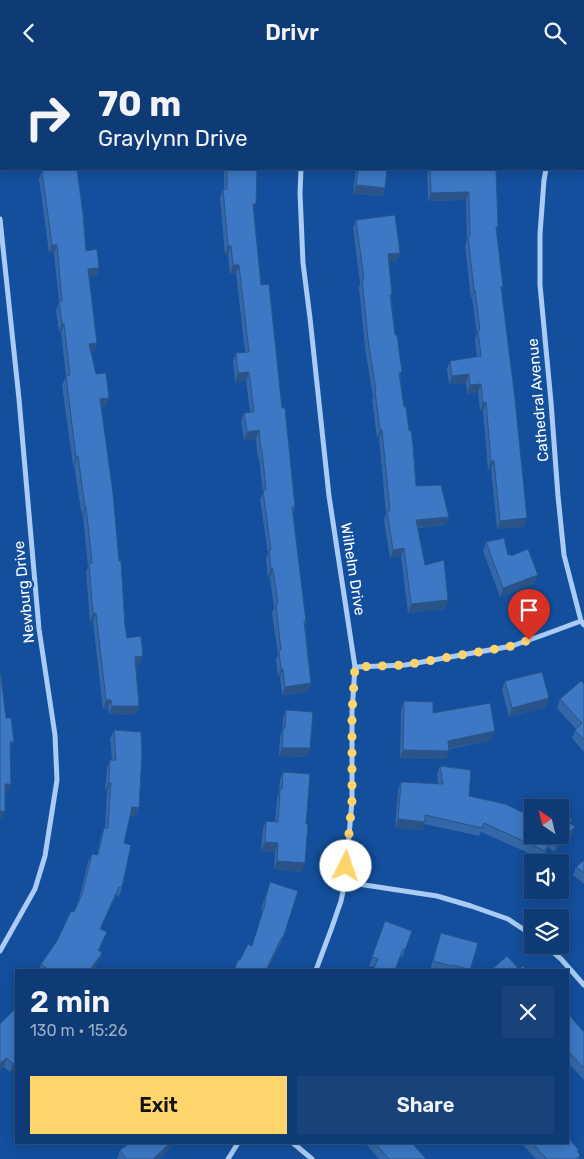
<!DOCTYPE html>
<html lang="en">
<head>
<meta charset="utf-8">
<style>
  body { margin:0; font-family:Rubik,sans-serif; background:#17427a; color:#f1f3f6; height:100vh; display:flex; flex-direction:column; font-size:19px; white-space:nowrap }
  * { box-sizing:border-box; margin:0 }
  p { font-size:16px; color:#9badc5 }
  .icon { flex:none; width:28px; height:28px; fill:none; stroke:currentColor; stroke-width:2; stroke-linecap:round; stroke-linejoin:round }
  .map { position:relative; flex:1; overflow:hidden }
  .sheet { position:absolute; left:15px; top:904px; width:554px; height:175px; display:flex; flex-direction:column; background:#0e3b75; border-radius:0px; box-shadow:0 2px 12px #0003,0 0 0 1px #2e5587 }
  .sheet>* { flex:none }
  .hud { position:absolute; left:0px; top:0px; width:585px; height:105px; box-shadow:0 2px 12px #0003,0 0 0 1px #2e5587; background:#0e3b75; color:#f1f3f6; overflow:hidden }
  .needle { width:32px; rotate:325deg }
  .buttons { position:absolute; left:524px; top:734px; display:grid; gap:10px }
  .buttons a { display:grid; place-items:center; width:45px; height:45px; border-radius:0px; background:#0e3b75; box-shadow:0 2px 12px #0003,0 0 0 1px #2e5587; font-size:25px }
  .pin { position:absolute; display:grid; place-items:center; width:42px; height:42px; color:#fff; margin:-51px -21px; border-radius:50% 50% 50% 0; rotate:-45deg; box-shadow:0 0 5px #0007 }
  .pin .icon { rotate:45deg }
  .me { position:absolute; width:55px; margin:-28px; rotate:4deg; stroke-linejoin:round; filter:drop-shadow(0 0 4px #0008) }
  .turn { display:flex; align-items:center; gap:18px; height:105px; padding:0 15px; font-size:22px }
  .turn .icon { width:65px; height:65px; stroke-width:2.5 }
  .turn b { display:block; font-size:35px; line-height:42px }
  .round { display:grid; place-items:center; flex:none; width:52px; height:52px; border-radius:0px; background:#17427a }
  .headline { display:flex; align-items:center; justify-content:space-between; height:85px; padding:0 15px }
  h1 { font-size:30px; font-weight:600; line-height:38px }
  .primary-button { display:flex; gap:10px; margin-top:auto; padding:10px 15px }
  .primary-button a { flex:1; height:58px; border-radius:0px; background:#ffd46b; color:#111; font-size:20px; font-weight:600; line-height:58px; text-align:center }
  .primary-button a+a { background:#17427a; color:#f1f3f6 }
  header { display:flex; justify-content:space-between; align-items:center; height:65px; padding:0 15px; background:#0e3b75; font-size:22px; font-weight:600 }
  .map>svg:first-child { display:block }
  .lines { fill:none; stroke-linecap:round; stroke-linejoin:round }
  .street { stroke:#a9cbf4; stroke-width:5 }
  .wall { fill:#3467a8 }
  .shaded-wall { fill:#2a5488 }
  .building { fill:#3c78c3; stroke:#2a5488 }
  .route { stroke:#ffd46b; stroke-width:9; stroke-dasharray:0 16.2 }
  .labels { text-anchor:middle; stroke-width:5; stroke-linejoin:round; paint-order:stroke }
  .street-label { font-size:15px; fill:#fff; stroke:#134f9c }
</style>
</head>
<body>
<header><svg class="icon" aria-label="back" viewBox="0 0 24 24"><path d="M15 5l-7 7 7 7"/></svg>Drivr<svg class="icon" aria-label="search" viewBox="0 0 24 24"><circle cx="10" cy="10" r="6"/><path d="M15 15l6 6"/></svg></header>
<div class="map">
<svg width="584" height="1094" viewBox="0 0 584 1094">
  <rect width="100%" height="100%" fill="#134f9c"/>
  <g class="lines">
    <g class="street">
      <path d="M7,1V0"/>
      <path d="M323,1L324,0"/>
      <path d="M0,34L1,25"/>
      <path d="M301,104L300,128L303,198L310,253L329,431L355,602L352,647V736L345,817L341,836L332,862L316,905"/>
      <path d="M546,104L544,115L540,169V220L551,337L558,431L564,490L581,556L584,560"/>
      <path d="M0,154L19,334L39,564L55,670L57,715L45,791L35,824L0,886"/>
      <path d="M355,602L405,600L512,581L546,569L581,556"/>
      <path d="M345,817L437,831L471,841L508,854L532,870"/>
      <path d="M545,880L561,894L584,920"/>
      <path d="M293,1078L312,1094"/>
      <path d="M228,1094L238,1078"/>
    </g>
  </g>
  <g class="wall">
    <path d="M48,104H77L86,186L99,203L96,212H89L97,278L94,287H91L96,309L106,341L101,342L125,561L127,573L140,600H136L139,641L136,650L109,649L108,643L103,644L93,557H90L86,507L88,502L83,451H82L74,400H73L62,320L66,311L61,267H59L56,245L59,237L54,188H49L39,114L42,106L48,105Z"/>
    <path d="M224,104H257L256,139L253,147L261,220L282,343L295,442L293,448L306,556L305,561L311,618L308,627L282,630L280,612H278L276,594L278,590L272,548L274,543L270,513H268L266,494L268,489L260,434L263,428L259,393L258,394L256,374L244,375L241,356L244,348L250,347L246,316L235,317L233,296L236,288L245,287L236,208L230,209L228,190H225L220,133L223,124H224Z"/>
    <path d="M356,104H387L385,123L382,131L353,129Z"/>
    <path d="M429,104H462L471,105V104H496V167L524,462L497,464L491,404L488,405L483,346H480L478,327L467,329L466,318L449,319L447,304L450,296L477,292L475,274L477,269L472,233L471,234L465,180L467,175L466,135L428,136L427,108Z"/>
    <path d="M356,155L400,188L397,196L389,197L392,230L391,233L404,342L416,421L446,460L418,463L425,500L448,535L445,544L408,548L401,491L390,493L384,455L386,449L379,373H377L372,335L373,332L365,283L359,223L360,218L353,163Z"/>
    <path d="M486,477L508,490L511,491L535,518L500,532L483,486Z"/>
    <path d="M505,616L546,642L509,652L502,625Z"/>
    <path d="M584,619V687L572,673L575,665L576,664L557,643L560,634Z"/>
    <path d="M404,636L433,648L492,675L449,684L446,694L400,693L401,645Z"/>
    <path d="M286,645L307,692L279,691L280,672L282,666L283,654Z"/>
    <path d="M114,665L139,743L136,751H130L124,778L122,822L119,831L116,830L100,865L103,876L99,886L102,888L99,896L93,905H39L41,899L57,876L74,847L79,834L88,797L92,789L97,790L101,771L104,763H105L107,726H105L107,704L110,695H112L110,674Z"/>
    <path d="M440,701L469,731L532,770L572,754L570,758L572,771L554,787L548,782L542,794L481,767L479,771L424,759L422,765L395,763L398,725L401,717L438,719L437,709Z"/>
    <path d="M283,707L302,807L274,804L275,787L261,786L263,764L266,756L275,757L277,733L279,727L280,715Z"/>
    <path d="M584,795V819L573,810L576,802Z"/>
    <path d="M270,817L298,826L280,881H279L267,905L240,895L252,881L263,845L261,844Z"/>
    <path d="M385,856L412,866L402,893L400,892L374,902L369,901Z"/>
    <path d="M441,868L478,878L470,905H430Z"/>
    <path d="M568,949L584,967V1015L568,998Z"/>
    <path d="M0,959L16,1001L10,1007L4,1002L0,1005Z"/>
    <path d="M130,1078H175L159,1094H117L120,1085Z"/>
    <path d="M365,1078H412L426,1094H379Z"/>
    <path d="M523,1078H568L580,1090L579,1094H536L522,1079Z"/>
  </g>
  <g class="shaded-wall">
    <path d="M356,120L385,123L382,131L353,129Z"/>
    <path d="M469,127L466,135L428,136L431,128Z"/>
    <path d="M253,139H256L253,147Z"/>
    <path d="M52,180H57L54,188H49Z"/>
    <path d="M228,181H231L228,190H225Z"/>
    <path d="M400,188L397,196L385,198L388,189Z"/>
    <path d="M233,200H239L236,208L230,209Z"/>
    <path d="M99,203L96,212L85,213L88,204Z"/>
    <path d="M474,225H475L472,233L471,234Z"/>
    <path d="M62,259H64L61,267H59Z"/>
    <path d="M97,278L94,287L86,288L89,279Z"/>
    <path d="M249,307L246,316L235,317L238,308Z"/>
    <path d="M469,309L466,318L449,319L452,311Z"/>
    <path d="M481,319L478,327L467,329L470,320Z"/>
    <path d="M109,333L106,341L97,343L100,334Z"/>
    <path d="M486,337L483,346H480L483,338Z"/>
    <path d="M259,365L256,374L244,375L247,367Z"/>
    <path d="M380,365H382L379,373H377Z"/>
    <path d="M78,391L74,400H73L76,392Z"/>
    <path d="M491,396H494L491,404L488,405Z"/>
    <path d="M85,442H86L83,451H82Z"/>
    <path d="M449,452L446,460L413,463L416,455Z"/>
    <path d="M527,453L524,462L497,464L500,456Z"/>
    <path d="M404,483L401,491L390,493L393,485Z"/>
    <path d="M271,504H273L270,513H268Z"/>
    <path d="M538,510L535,518L500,532L503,523Z"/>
    <path d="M448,535L445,544L408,548L411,539Z"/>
    <path d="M96,548L93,557H90L93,549Z"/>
    <path d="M143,591L140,600L132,601L135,592Z"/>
    <path d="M281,604H283L280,612H278Z"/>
    <path d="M311,618L308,627L282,630L285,622Z"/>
    <path d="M549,633L546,642L509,652L512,643Z"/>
    <path d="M106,635H111L108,643L103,644Z"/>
    <path d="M112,641H139L136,650L109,649Z"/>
    <path d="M495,666L492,675L444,684L448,676Z"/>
    <path d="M10,677H14L11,685L7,686Z"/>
    <path d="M282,683H310L307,692L279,691Z"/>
    <path d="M403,685L449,686L446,694L400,693Z"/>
    <path d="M109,718H111L107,726H105Z"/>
    <path d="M5,719H11L8,727L1,728Z"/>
    <path d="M132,742L139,743L136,751H129Z"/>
    <path d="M0,746H5L2,754L0,755Z"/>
    <path d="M398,754L425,757L422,765L395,763Z"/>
    <path d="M575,762L572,771L554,787L557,779Z"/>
    <path d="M265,777L278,778L275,787L261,786Z"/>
    <path d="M277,796L305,798L302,807L274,804Z"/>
    <path d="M119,822L116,830L97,873L100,864Z"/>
    <path d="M282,872L279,881L267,905H266Z"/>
    <path d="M102,888L99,896L93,905H90Z"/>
    <path d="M7,993L4,1002L0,1005V998Z"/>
    <path d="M16,996V1001L10,1007L13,999Z"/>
    <path d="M170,1078H175L159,1094H153Z"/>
    <path d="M440,1078H468L440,1079Z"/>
  </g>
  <g class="building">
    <rect x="56" y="0" width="51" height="1"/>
    <rect x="244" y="0" width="30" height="1"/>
    <path d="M379,0H408L407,1H379Z"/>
    <rect x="493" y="0" width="29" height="1"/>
    <path d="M51,104H77L83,149L86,186L97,184L99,203L88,204L97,278L89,279L96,309L106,308L109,333L100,334L113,428L119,496H121L125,561L127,573L141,571L143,591L135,592L139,641H112L111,635H106L96,548L93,549L89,499L92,498L86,442H85L78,391L76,392L66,311L70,310L64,259H62L59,236H62L57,180H52L42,106L50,105Z"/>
    <path d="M227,104H257L256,139H253L261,220L269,219L282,343H285L295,442H292L306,556H304L311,618L285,622L283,604H281L279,586L281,585L276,540L278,539L273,504H271L269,485H271L263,426L266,425L262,385H261L259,365L247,367L244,348L254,347L249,307L238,308L236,288L249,287L239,200H233L231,181H228L223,124H227Z"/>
    <path d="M358,104H387L385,123L356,120Z"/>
    <path d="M430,104H462L473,105V104H496L498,162H496L503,222H501L515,334L527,453L500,456L494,396H491L486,337L483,338L481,319L470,320L469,309L452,311L450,296L481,291L478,266L480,265L475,225H474L468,171H470L469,127L431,128Z"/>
    <path d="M395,150L400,188L388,189L392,230H390L395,270H397L402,307L399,308L404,342H406L409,366L411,365L413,380L416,421L441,420L449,452L416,455L425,500L444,495L448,535L411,539L404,483L393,485L387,446H390L382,365H380L375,326H376L368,274L362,214H364L356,155Z"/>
    <path d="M504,473L508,490L510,489L511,491L528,484L538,510L503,523L486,477Z"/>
    <path d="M0,603L6,653H11L14,677H10L11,719H5V746H0Z"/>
    <path d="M542,607L549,633L512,643L505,616Z"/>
    <path d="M581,616L584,619V675L575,665L582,658L560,634Z"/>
    <path d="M404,636L433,637V648L490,638L495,666L448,676L449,686L403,685Z"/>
    <path d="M286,645L313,647L310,683H282L283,663H285Z"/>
    <path d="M114,665L141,667L142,689L139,743L132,742L124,778L131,780L122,822H119L100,864L107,867L98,885L102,888L90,905H44L46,903L41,899L57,876L71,846L74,847L82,829L92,789L98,790L104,763H108L111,718H109L110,695H116Z"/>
    <path d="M440,701L471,705L469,731L505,739L522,747L523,744L532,748V770H560V749L572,754L570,758L575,762L557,779L551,773L545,786L484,758L482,763L425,750V757L398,754L401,717L443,719Z"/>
    <path d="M283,707L310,709L306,759H308L305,798L277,796L278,778L265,777L266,756L278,757L280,724H282Z"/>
    <path d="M584,795V808L576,802Z"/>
    <path d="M270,817L298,826L283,873L282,872L266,905H234L238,895H240L248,879L252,881L266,836H265Z"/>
    <path d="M385,856L412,866L405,885L403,884L395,905H373L378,894L372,892Z"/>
    <path d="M441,868L478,878L470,905L453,900L452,901L433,896Z"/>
    <path d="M507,891L519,904L523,901L527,905H491Z"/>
    <path d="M16,943V996L13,999L7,993L0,998V959Z"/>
    <path d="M568,949L584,967V1003L568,986Z"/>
    <path d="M568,1073L579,1085L577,1086L580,1090L576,1094H547L532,1078H568Z"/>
    <path d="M130,1078H170L153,1094H126L120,1085Z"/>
    <path d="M375,1078H412L426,1094H389Z"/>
  </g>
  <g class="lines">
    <path class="route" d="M346,801L352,736V648L355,602L405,600L512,581L529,575"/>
  </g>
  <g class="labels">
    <g class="street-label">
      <text transform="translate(538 335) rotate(-95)" y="5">Cathedral Avenue</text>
      <text transform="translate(353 504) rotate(81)" y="5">Wilhelm Drive</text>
      <text transform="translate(24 527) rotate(-96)" y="5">Newburg Drive</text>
    </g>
  </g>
</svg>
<div class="buttons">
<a><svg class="needle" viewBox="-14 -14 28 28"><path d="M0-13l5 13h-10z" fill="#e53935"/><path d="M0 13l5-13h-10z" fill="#9badc5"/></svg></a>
<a><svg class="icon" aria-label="sound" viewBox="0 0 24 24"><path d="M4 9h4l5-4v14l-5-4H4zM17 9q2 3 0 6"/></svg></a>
<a><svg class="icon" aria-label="layers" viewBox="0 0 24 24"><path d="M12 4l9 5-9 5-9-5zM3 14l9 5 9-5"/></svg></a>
</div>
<div class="pin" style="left:529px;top:575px;background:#d93025"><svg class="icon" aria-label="arrive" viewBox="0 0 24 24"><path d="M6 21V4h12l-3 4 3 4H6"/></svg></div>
<svg class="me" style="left:346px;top:801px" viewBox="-20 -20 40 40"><circle r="19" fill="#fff"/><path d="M0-13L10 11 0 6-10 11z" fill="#ffd46b"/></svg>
<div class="hud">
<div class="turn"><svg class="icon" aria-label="right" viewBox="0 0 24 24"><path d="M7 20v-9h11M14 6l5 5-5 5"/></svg><div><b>70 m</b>Graylynn Drive</div></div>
</div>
<section class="sheet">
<div class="headline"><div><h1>2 min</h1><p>130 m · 15:26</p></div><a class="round"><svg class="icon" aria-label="close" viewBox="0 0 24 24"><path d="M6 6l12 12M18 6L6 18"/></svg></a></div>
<div class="primary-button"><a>Exit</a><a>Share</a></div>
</section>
</div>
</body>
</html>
